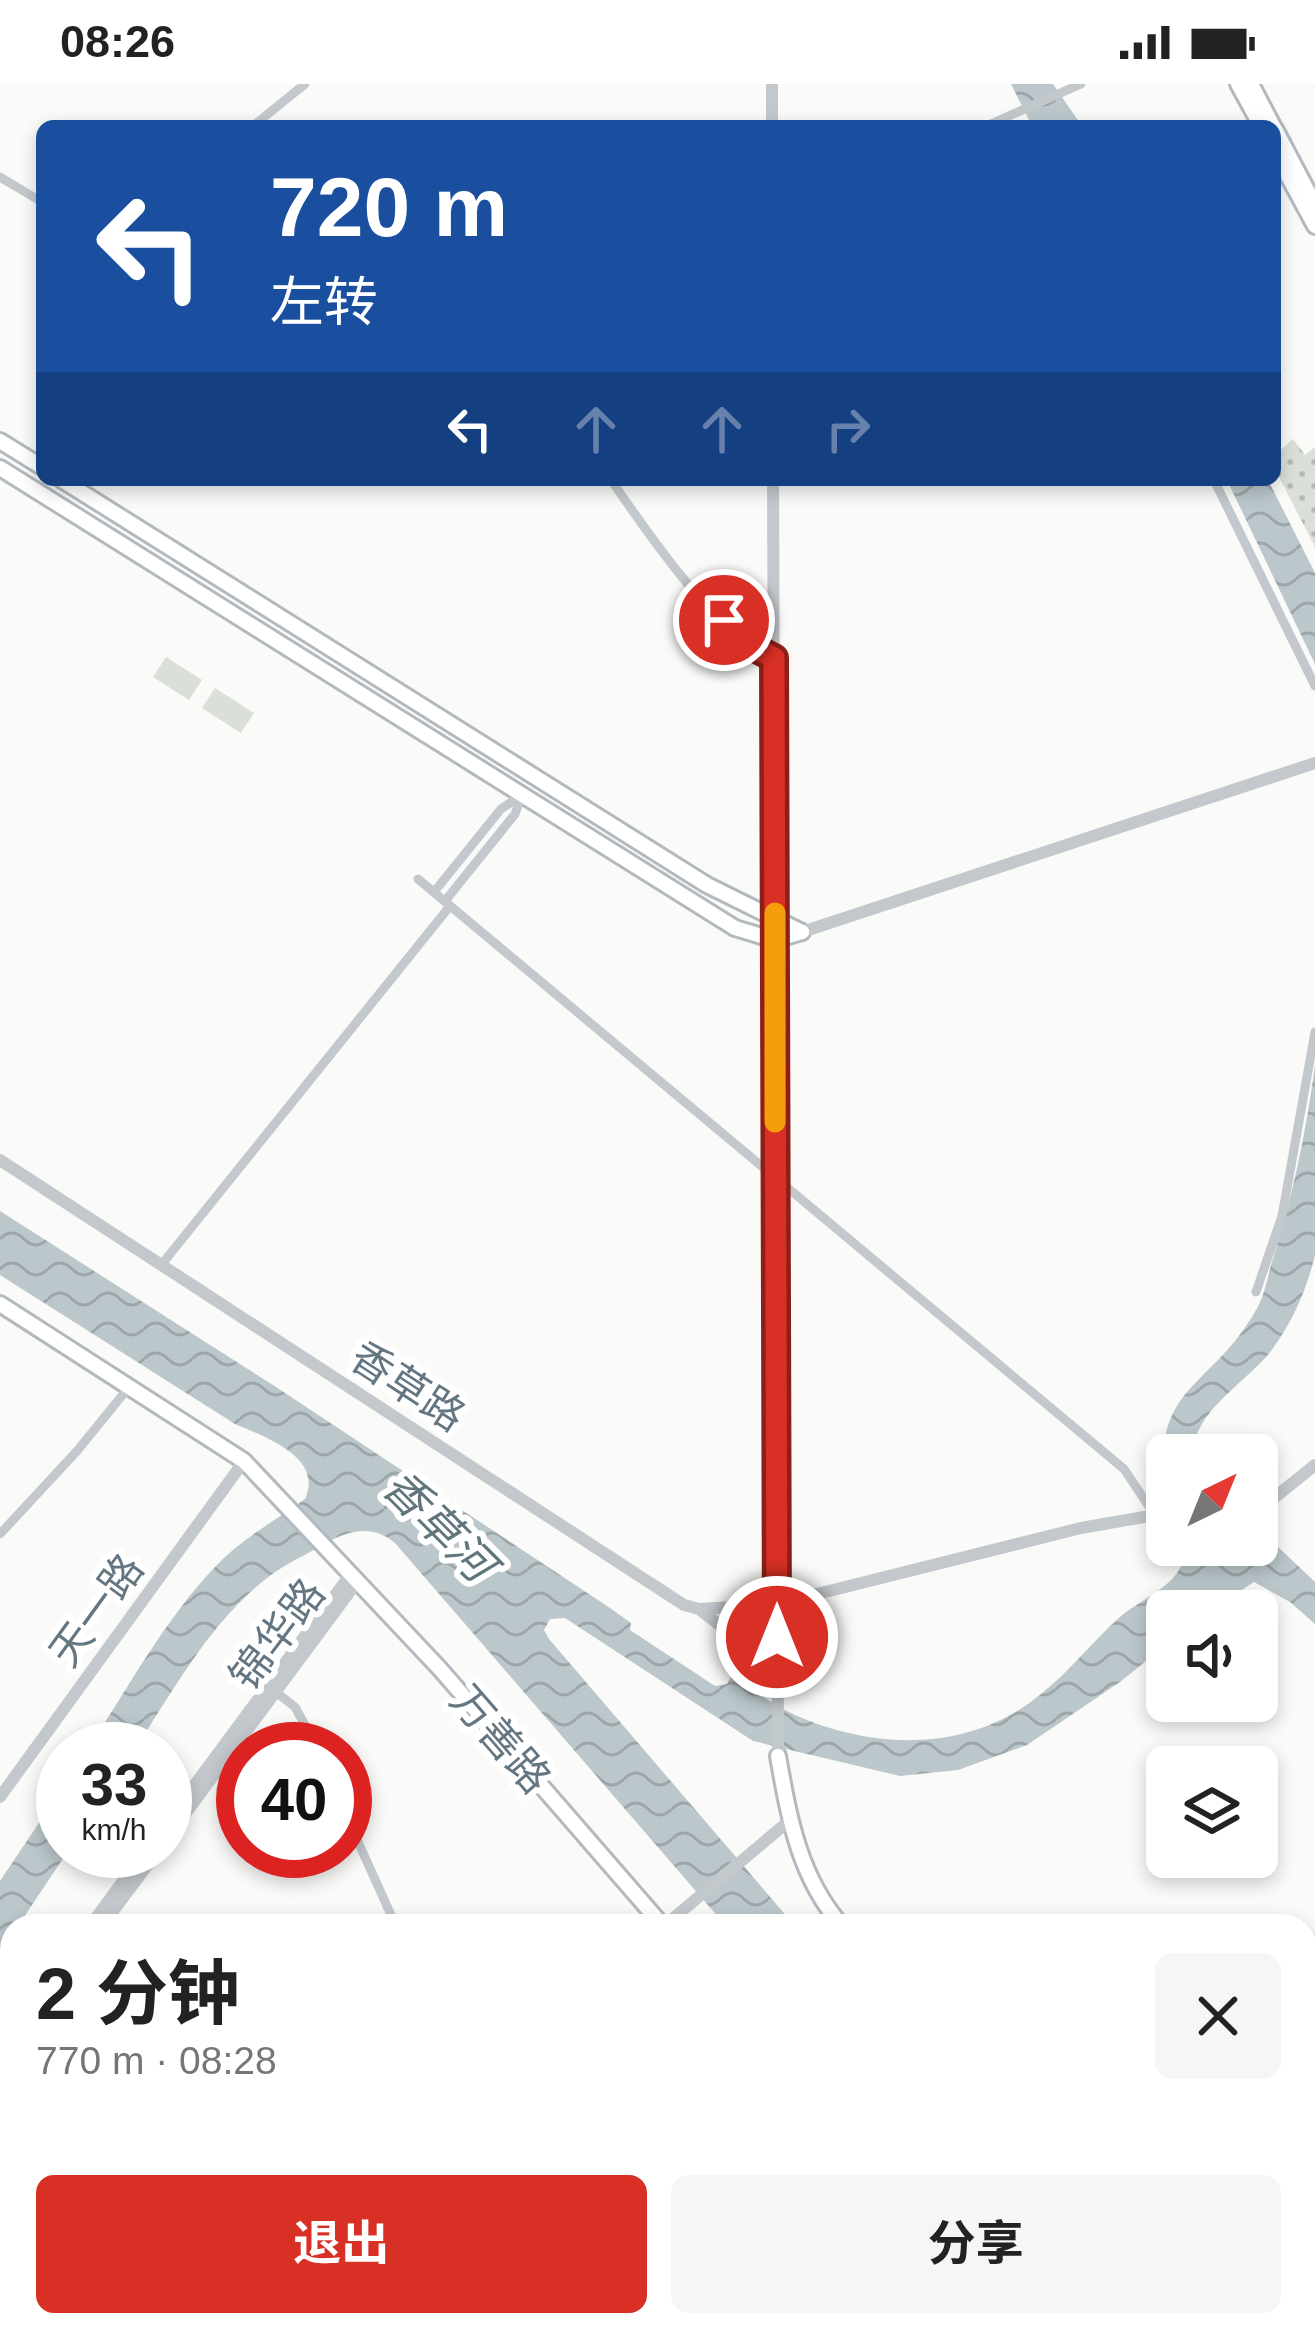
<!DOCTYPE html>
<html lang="zh">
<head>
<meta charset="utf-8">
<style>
  body { margin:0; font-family:Arial,"Noto Sans SC",sans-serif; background:#f6f6f6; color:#222; height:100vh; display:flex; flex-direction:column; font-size:45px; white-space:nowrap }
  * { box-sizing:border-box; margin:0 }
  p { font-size:39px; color:#767676 }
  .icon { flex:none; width:66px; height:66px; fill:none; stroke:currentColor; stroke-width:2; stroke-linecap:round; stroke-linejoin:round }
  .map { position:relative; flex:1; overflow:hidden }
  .side { position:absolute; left:0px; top:1830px; width:1317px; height:423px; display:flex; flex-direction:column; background:#fff; border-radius:36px 36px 0 0; box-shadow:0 6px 18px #0003 }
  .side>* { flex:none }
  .top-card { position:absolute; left:36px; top:36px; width:1245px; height:366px; border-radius:18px; box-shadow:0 6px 18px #0003; background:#1a4fa0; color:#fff; overflow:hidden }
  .needle { width:78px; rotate:43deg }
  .buttons { position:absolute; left:1146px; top:1350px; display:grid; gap:24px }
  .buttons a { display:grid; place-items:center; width:132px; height:132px; border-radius:18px; background:#fff; box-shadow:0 6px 18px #0003; font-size:60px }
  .speed { position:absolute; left:36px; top:1638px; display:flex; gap:24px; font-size:60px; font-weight:700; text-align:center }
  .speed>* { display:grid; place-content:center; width:156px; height:156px; border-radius:50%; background:#fff; box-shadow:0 6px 18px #0003; line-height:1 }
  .speed small { font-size:30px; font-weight:400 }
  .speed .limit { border:18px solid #d22; background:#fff; color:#111 }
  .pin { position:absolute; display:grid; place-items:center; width:102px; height:102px; color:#fff; margin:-51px; border:6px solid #fff; border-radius:50%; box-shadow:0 3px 12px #0007 }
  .me { position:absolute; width:132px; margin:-66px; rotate:0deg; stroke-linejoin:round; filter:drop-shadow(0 0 9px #0008) }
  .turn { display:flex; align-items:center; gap:42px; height:252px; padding:0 36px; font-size:54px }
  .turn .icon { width:156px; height:156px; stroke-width:2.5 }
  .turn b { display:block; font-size:84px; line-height:102px }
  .lanes { display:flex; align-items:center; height:114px; padding:0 36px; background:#0003; justify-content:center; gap:60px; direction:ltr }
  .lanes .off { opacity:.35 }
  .round { display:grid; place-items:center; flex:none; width:126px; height:126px; border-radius:18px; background:#f6f6f6 }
  .summary { display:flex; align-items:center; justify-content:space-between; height:204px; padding:0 36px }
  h1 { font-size:72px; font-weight:700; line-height:90px }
  .cta { display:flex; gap:24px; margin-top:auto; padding:24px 36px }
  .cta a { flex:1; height:138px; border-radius:18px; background:#d93025; color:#fff; font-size:48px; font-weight:700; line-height:138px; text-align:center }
  .cta a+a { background:#f6f6f6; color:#222 }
  .status { display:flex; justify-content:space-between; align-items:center; height:84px; padding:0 60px; background:#fff; direction:ltr }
  .status svg { height:33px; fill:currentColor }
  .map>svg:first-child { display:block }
  .grass { fill:#dadfd7 }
  .park { fill:url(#park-dots) }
  .water { fill:url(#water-waves) }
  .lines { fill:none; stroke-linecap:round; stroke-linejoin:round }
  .secondary-casing { stroke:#b3babf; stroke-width:20 }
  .minor { stroke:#c3c8cc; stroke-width:9 }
  .tertiary { stroke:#c3c8cc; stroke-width:12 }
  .secondary { stroke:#fff; stroke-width:14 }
  .route-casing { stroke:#8d1f18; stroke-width:30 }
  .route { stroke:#d93025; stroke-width:21 }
  .slow { stroke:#f59e0b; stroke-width:21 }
  .labels { text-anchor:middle; stroke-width:12; stroke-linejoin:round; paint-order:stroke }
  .street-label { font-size:42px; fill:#657683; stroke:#fff }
  .water-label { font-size:45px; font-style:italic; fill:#60757c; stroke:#fff }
</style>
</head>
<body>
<div class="status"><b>08:26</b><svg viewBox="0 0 49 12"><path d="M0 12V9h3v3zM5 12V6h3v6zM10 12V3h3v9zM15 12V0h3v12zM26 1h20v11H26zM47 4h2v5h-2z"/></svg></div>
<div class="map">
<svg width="1315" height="2252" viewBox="0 0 1315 2252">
  <defs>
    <pattern id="park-dots" width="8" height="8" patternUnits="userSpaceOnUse" patternTransform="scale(3)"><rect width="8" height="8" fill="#dadfd7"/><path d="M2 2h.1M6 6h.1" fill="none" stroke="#b4b9b4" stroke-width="1.8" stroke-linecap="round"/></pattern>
    <pattern id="water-waves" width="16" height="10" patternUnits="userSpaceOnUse" patternTransform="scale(3)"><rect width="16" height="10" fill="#bbc7cb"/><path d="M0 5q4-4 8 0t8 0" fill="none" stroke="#9ca6aa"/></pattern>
  </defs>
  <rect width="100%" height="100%" fill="#fafaf8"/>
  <g class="grass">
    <path d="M166,573L202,596L189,616L153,593Z"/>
    <path d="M215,604L254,629L241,649L202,624Z"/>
    <path d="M12,2003V2181L0,2153V2016Z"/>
  </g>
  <path class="park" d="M1293,355L1305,371L1315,363V463L1275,385V371Z"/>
  <g class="water">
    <path d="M1011,0H1053L1082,42H1032Z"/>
    <path d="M1227,396H1268L1315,489V580Z"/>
    <path d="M1315,981V1171C1307,1205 1292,1239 1271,1267C1244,1301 1194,1326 1193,1371H1167V1416C1147,1301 1210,1308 1256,1226C1264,1213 1267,1196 1271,1181C1292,1116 1306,1049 1315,981Z"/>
    <path d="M0,1127L273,1301L610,1524L631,1539L630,1546L715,1602L727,1600L731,1593C752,1605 773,1621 795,1631C876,1667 971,1668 1041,1610C1070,1587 1093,1557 1121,1532C1145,1512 1188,1498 1185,1461H1257V1443L1315,1498V1540L1290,1518L1254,1498L1209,1527H1167V1560L1120,1598L1027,1661L958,1686L900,1692L753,1657L565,1534L550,1535L544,1546L549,1555L795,1842H726L395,1459C370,1438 344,1448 319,1463C303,1472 286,1480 271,1491C212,1535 175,1604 135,1665H88C128,1604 165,1535 216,1482C241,1455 275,1437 305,1415C324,1373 265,1353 235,1340L0,1191Z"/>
    <path d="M63,1703V1767H68L18,1842H12V1851L0,1869V1797Z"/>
  </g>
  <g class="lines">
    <defs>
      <g id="secondary">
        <path d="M1238,0L1261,42"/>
        <path d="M1251,0L1273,42"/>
        <path d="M1275,45L1315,121"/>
        <path d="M1275,68L1315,142"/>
        <path d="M0,357L42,383"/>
        <path d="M0,384L735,844L775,856L802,848"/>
        <path d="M62,396L707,801L802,848"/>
        <path d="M0,1220L244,1377L440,1585L663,1842"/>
        <path d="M778,1672C789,1734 799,1793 842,1842"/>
        <path d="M1305,1964L1315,1958"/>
        <path d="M1003,2241L1013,2252"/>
        <path d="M1182,2241L1191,2252"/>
        <path d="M894,2252L906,2241"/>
        <path d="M915,2252L927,2241"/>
      </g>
    </defs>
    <use href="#secondary" class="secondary-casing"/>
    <g class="minor">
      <path d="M253,42L305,0"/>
      <path d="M986,42L1081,0"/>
      <path d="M0,93L42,118"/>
      <path d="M611,396C653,456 708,540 774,574"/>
      <path d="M1214,396L1315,602"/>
      <path d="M418,795L1124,1385L1154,1430"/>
      <path d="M434,808L501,725L522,711"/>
      <path d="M445,817L515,730L522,711"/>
      <path d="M162,1180L450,822"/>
      <path d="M1256,1208L1282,1132L1315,948"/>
      <path d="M0,1450L77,1367L129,1303"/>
      <path d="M272,1605L295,1623L318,1665"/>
      <path d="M345,1729L396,1842"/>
      <path d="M638,1842L653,1830"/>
      <path d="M497,2252L511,2241"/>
    </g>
    <g class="tertiary">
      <path d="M772,0V42"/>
      <path d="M773,396L778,1672"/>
      <path d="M802,848L1315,679"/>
      <path d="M0,1076L684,1521L699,1525L777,1586"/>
      <path d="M1257,1415L1274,1414L1315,1381"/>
      <path d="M700,1525L777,1520L1081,1444L1167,1429"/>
      <path d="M0,1713L244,1377"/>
      <path d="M165,1741L350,1491"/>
      <path d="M165,1757L357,1498"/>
      <path d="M90,1842L145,1767"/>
      <path d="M102,1842L158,1767"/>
      <path d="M664,1842L789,1737"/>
      <path d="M0,1942L12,1959"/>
    </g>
    <use href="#secondary" class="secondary"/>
  </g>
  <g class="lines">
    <defs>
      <path id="route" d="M724,536L755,564L774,574L777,1553"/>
    </defs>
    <use href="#route" class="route-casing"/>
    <use href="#route" class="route"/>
    <path class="slow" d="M775,829V1038"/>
  </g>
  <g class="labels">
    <g class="street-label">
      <text transform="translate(408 1302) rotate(33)" y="15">香草路</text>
      <text transform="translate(96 1526) rotate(-54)" y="15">天一路</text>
      <text transform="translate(277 1550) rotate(-53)" y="15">锦华路</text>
      <text transform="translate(501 1655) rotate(49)" y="15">万善路</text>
    </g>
    <g class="water-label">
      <text transform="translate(439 1441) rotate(45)" y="16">香草河</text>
    </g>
  </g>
</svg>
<div class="buttons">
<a><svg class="needle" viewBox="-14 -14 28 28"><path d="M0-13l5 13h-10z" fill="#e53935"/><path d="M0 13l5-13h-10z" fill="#767676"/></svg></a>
<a><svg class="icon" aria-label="sound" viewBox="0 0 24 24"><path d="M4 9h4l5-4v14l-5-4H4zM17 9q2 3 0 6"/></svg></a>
<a><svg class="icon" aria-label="layers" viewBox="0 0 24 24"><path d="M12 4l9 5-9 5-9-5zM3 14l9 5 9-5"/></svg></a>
</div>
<div class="speed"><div>33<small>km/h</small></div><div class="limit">40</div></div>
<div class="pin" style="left:724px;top:536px;background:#d93025"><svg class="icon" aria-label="arrive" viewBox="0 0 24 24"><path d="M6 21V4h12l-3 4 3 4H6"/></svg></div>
<svg class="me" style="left:777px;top:1553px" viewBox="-20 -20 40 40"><circle r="17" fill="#d93025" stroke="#fff" stroke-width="3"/><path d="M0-11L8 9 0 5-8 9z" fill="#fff"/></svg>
<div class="top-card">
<div class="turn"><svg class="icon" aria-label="left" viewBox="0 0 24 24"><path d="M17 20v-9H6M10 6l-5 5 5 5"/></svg><div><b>720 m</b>左转</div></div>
<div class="lanes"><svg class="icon" aria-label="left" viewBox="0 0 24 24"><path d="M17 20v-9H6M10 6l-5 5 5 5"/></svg><svg class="icon off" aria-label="ahead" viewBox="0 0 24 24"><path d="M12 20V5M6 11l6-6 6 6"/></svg><svg class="icon off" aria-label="ahead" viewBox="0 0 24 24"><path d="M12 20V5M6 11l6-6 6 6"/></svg><svg class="icon off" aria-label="right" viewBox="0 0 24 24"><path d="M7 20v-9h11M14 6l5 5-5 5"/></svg></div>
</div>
<section class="side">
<div class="summary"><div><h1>2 分钟</h1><p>770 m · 08:28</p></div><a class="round"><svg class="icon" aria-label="close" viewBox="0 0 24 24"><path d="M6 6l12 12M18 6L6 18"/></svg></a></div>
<div class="cta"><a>退出</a><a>分享</a></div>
</section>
</div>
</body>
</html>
